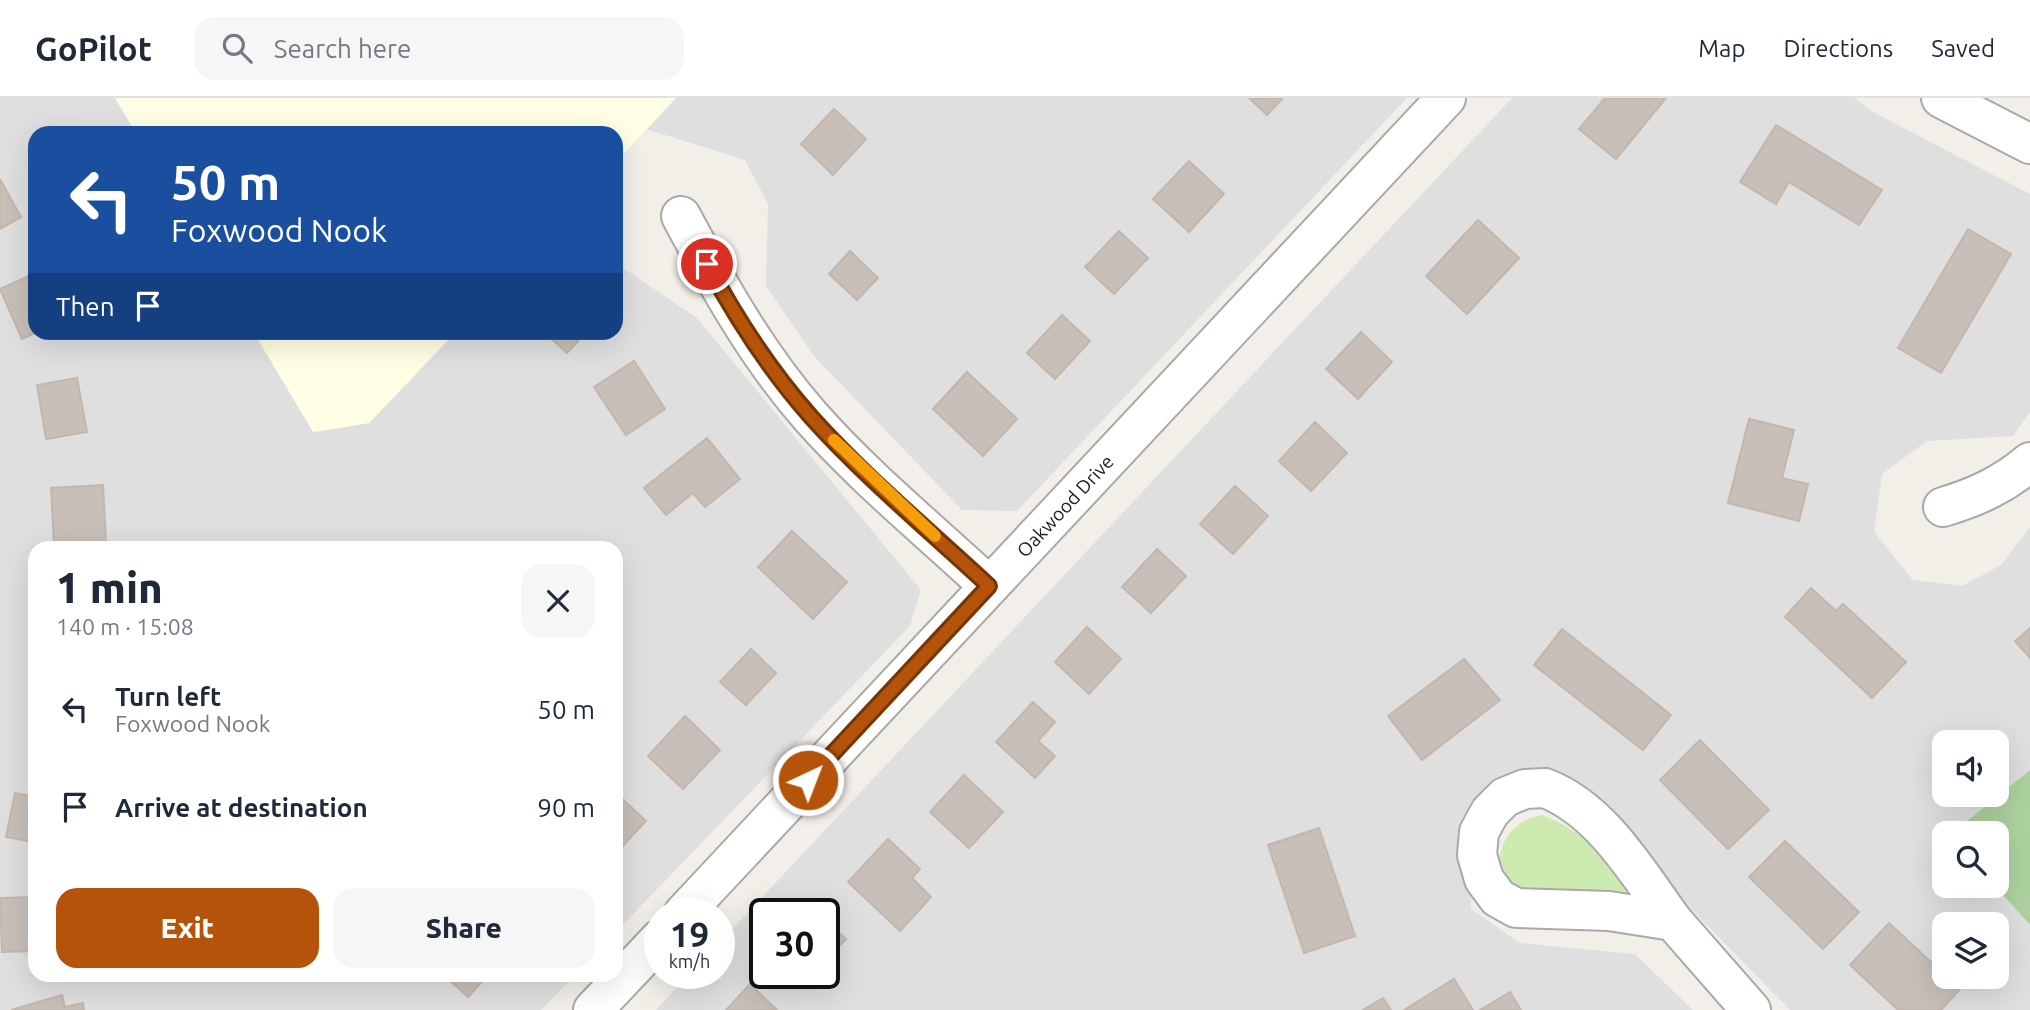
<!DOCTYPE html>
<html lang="en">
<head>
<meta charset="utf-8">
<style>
  body { margin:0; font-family:Ubuntu,sans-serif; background:#f6f6f7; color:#1f2937; height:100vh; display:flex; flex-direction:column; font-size:26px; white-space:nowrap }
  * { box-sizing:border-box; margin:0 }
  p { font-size:23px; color:#747a83 }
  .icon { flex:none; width:38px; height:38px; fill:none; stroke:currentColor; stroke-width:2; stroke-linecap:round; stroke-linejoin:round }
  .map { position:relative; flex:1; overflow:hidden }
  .panel { position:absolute; left:28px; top:443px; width:595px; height:441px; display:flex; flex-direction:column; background:#fff; border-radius:21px; box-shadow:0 7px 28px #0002 }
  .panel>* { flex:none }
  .banner { position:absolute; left:28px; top:28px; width:595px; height:214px; border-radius:21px; box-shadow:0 7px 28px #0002; background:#1a4fa0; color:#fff; overflow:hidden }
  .buttons { position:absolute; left:1932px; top:632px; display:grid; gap:14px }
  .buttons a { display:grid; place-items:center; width:77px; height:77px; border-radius:14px; background:#fff; box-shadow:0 7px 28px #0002; font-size:35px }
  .speed { position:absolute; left:644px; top:800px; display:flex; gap:14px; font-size:35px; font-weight:700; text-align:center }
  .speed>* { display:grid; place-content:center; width:91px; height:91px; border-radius:50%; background:#fff; box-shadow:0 7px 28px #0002; line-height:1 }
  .speed small { font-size:18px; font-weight:400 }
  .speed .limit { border:4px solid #111; border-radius:10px; background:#fff; color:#111 }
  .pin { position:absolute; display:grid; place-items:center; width:60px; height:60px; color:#fff; margin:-30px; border:4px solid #fff; border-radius:50%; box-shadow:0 2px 7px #0007 }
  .me { position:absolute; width:77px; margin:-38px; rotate:43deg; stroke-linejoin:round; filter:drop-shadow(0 0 5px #0008) }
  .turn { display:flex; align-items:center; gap:24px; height:147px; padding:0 28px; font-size:32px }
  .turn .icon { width:91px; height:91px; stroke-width:2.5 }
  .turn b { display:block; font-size:49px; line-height:60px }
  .then { display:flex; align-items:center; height:66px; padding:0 28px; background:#0003; gap:14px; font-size:26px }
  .round { display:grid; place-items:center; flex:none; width:74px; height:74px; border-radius:21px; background:#f6f6f7 }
  .overview { display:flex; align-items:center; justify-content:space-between; height:119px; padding:0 28px }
  h1 { font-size:42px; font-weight:800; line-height:52px }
  .button { display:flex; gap:14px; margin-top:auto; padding:14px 28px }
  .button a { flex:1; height:80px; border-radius:21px; background:#b45309; color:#fff; font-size:28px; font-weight:800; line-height:80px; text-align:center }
  .button a+a { background:#f6f6f7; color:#1f2937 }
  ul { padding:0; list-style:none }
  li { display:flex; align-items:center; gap:21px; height:98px; padding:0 28px }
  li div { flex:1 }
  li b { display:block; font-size:26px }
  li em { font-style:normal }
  header { display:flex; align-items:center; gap:42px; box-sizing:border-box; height:98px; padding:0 35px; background:#fff; border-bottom:2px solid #e0e1e3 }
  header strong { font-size:33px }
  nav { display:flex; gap:38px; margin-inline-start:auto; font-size:24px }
  .search { width:490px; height:63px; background:#f6f6f7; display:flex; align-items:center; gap:18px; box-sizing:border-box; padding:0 24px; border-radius:21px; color:#747a83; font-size:26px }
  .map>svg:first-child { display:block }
  .residential { fill:#e0dfdf; fill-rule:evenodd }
  .education { fill:#ffffe5 }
  .grass { fill:#cdebb0 }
  .forest { fill:#add19e }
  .building { fill:#c7bfb8; stroke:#c4b6ab; stroke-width:2 }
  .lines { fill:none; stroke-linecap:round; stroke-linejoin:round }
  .minor-casing { stroke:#a9a9a9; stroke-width:42 }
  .minor { stroke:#fff; stroke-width:38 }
  .route-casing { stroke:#753606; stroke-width:18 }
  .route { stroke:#b45309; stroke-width:12 }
  .slow { stroke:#f59e0b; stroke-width:12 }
  .labels { text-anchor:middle; stroke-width:5; stroke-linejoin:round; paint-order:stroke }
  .street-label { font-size:19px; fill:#222; stroke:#fff }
</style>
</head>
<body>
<header>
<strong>GoPilot</strong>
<div class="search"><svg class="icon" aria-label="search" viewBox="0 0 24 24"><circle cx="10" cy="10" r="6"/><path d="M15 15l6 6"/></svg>Search here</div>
<nav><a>Map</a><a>Directions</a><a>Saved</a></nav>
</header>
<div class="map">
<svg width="2030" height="912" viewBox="0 0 2030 912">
  <rect width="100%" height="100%" fill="#f2efe9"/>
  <g class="residential">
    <path d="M0,0H115L136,35H35V234L254,235L314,334L369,325L455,235L616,234V153L622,169L697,220L921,492L910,528L616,834V450H35V877H575L541,912H0Z"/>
    <path d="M676,0H1407L1017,413L962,412L814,258L766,188L768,106L745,62L646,31Z"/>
    <path d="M1512,0H1854L1873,14L2030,96V314L2013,338L1927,343L1882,376L1874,434L1913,482L1962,488L2001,467L2030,429V672L1952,735H1944V788H1995L2030,827V912H1790L1589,707L1546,689L1472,724L1471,811L1520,845L1635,856L1693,912H656L691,875H719V845ZM1944,644H1997V696H1944ZM765,816H824V875H765ZM1944,826H1997V878H1944Z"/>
  </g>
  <g class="education">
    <path d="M115,0H676L616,64V35H136Z"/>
    <path d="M254,235H455L369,325L313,334Z"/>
  </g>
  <path class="grass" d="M1542,717C1583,732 1607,763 1633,795L1630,801L1523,798L1499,774C1498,744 1512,723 1542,717Z"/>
  <path class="forest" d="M2030,672V827L1995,788H1997V735H1952Z"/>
  <g class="building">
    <path d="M1249,0H1283L1267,17Z"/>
    <path d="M1605,0H1666L1616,61L1579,31Z"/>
    <path d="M834,11L866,41L833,77L801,46Z"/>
    <path d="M1776,27L1882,92L1859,127L1789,84L1776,106L1740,84Z"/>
    <path d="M1189,63L1224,96L1189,134L1153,101Z"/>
    <path d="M0,81L21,119L0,131Z"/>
    <path d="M1478,122L1519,160L1467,216L1426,178Z"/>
    <path d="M1968,131L2011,156L1941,275L1898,250Z"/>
    <path d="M1119,133L1148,160L1114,196L1085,169Z"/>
    <path d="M850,153L878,180L857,202L829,176Z"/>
    <path d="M35,175L37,234L22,241L0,191Z"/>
    <path d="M1062,217L1090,243L1055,281L1027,255Z"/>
    <path d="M544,234H586L567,255Z"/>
    <path d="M1361,234L1392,264L1358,301L1326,271Z"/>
    <path d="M634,263L665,311L626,337L594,289Z"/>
    <path d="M967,274L1017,321L983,358L933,311Z"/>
    <path d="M77,280L87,334L46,341L37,287Z"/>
    <path d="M1749,321L1794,332L1782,380L1808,386L1799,423L1728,405Z"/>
    <path d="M1315,324L1347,355L1311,393L1279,363Z"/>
    <path d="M707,340L740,381L705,409L693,395L666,417L644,390Z"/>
    <path d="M103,387L106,444L54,446L51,390Z"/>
    <path d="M1235,388L1268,418L1233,456L1200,426Z"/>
    <path d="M792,433L847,484L813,521L758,469Z"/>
    <path d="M1157,451L1186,478L1151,515L1122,489Z"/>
    <path d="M1811,490L1836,513L1843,506L1906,564L1872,600L1785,519Z"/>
    <path d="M1087,529L1121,561L1089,596L1055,564Z"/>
    <path d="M2030,530V560L2015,543Z"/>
    <path d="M1562,531L1671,617L1643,652L1534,567Z"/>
    <path d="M751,551L776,575L746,607L720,584Z"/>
    <path d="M1464,561L1500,602L1422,662L1388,618Z"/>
    <path d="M1033,604L1055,624L1038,643L1055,658L1035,680L996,644Z"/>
    <path d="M685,618L720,652L683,691L648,658Z"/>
    <path d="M1700,642L1769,712L1728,751L1660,682Z"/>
    <path d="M964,677L1003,714L969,750L930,714Z"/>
    <path d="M15,695L35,699V744L6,739Z"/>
    <path d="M616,695L646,723L616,755Z"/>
    <path d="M1319,730L1355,838L1304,855L1268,747Z"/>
    <path d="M888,741L920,771L912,780L931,799L900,833L848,784Z"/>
    <path d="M1785,743L1859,814L1823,851L1749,779Z"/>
    <path d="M35,799V853L2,854L0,800Z"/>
    <path d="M824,821L846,841L824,864Z"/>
    <path d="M1889,825L1960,891L1941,912H1898L1850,867Z"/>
    <path d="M444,877H488L468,899Z"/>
    <path d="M1454,881L1473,912H1404Z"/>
    <path d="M750,886L777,912H726Z"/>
    <path d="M1510,894L1521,912H1480Z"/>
    <path d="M62,897L65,909L83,905L84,912H11Z"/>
    <path d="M1383,900L1391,912H1363Z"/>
  </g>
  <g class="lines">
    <defs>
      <g id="minor">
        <path d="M1941,0L2030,46"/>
        <path d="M681,118C719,189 758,259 811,319C865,380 930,433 989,488"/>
        <path d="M1943,409C1976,399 2003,387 2030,364"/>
        <path d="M1545,690C1602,712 1638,775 1673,823L1609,813L1516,810L1498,800L1484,781L1477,757L1479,734L1490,714L1505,699L1525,691Z"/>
        <path d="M683,816L1446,0"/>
        <path d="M1673,823L1751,912"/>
        <path d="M593,912L660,841"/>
      </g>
    </defs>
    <use href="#minor" class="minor-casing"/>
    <use href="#minor" class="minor"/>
  </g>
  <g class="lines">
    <defs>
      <path id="route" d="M707,166C736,220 771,274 812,320C866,380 930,433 989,488L808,682"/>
    </defs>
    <use href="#route" class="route-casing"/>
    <use href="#route" class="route"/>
    <path class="slow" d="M834,342L935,438"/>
  </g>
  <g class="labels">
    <g class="street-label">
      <text transform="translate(1065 408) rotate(-47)" y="7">Oakwood Drive</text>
    </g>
  </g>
</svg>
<div class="buttons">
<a><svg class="icon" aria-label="sound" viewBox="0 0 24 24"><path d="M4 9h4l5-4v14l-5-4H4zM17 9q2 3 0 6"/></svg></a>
<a><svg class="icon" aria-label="search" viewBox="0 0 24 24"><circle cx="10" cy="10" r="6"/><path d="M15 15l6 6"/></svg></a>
<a><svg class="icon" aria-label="layers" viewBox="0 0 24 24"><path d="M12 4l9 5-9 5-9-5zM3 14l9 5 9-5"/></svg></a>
</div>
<div class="speed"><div>19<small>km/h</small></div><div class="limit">30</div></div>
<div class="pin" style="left:707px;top:166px;background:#d93025"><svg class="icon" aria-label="arrive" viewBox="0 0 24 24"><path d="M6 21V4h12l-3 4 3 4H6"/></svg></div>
<svg class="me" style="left:808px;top:682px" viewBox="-20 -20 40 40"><circle r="17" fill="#b45309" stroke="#fff" stroke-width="3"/><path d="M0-11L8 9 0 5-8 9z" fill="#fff"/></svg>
<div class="banner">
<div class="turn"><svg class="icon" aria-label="left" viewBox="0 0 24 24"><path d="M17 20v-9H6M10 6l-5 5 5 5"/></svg><div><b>50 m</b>Foxwood Nook</div></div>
<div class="then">Then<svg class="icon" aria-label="arrive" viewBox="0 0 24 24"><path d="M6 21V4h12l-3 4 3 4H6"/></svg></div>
</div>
<section class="panel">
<div class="overview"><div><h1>1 min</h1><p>140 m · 15:08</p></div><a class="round"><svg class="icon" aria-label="close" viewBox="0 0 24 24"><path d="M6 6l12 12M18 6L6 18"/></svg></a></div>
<ul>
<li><svg class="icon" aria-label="left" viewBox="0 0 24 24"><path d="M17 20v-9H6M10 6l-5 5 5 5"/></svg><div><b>Turn left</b><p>Foxwood Nook</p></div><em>50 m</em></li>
<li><svg class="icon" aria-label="arrive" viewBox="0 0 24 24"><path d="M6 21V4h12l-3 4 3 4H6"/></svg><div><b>Arrive at destination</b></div><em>90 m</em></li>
</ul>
<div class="button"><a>Exit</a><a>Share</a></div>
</section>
</div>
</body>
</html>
